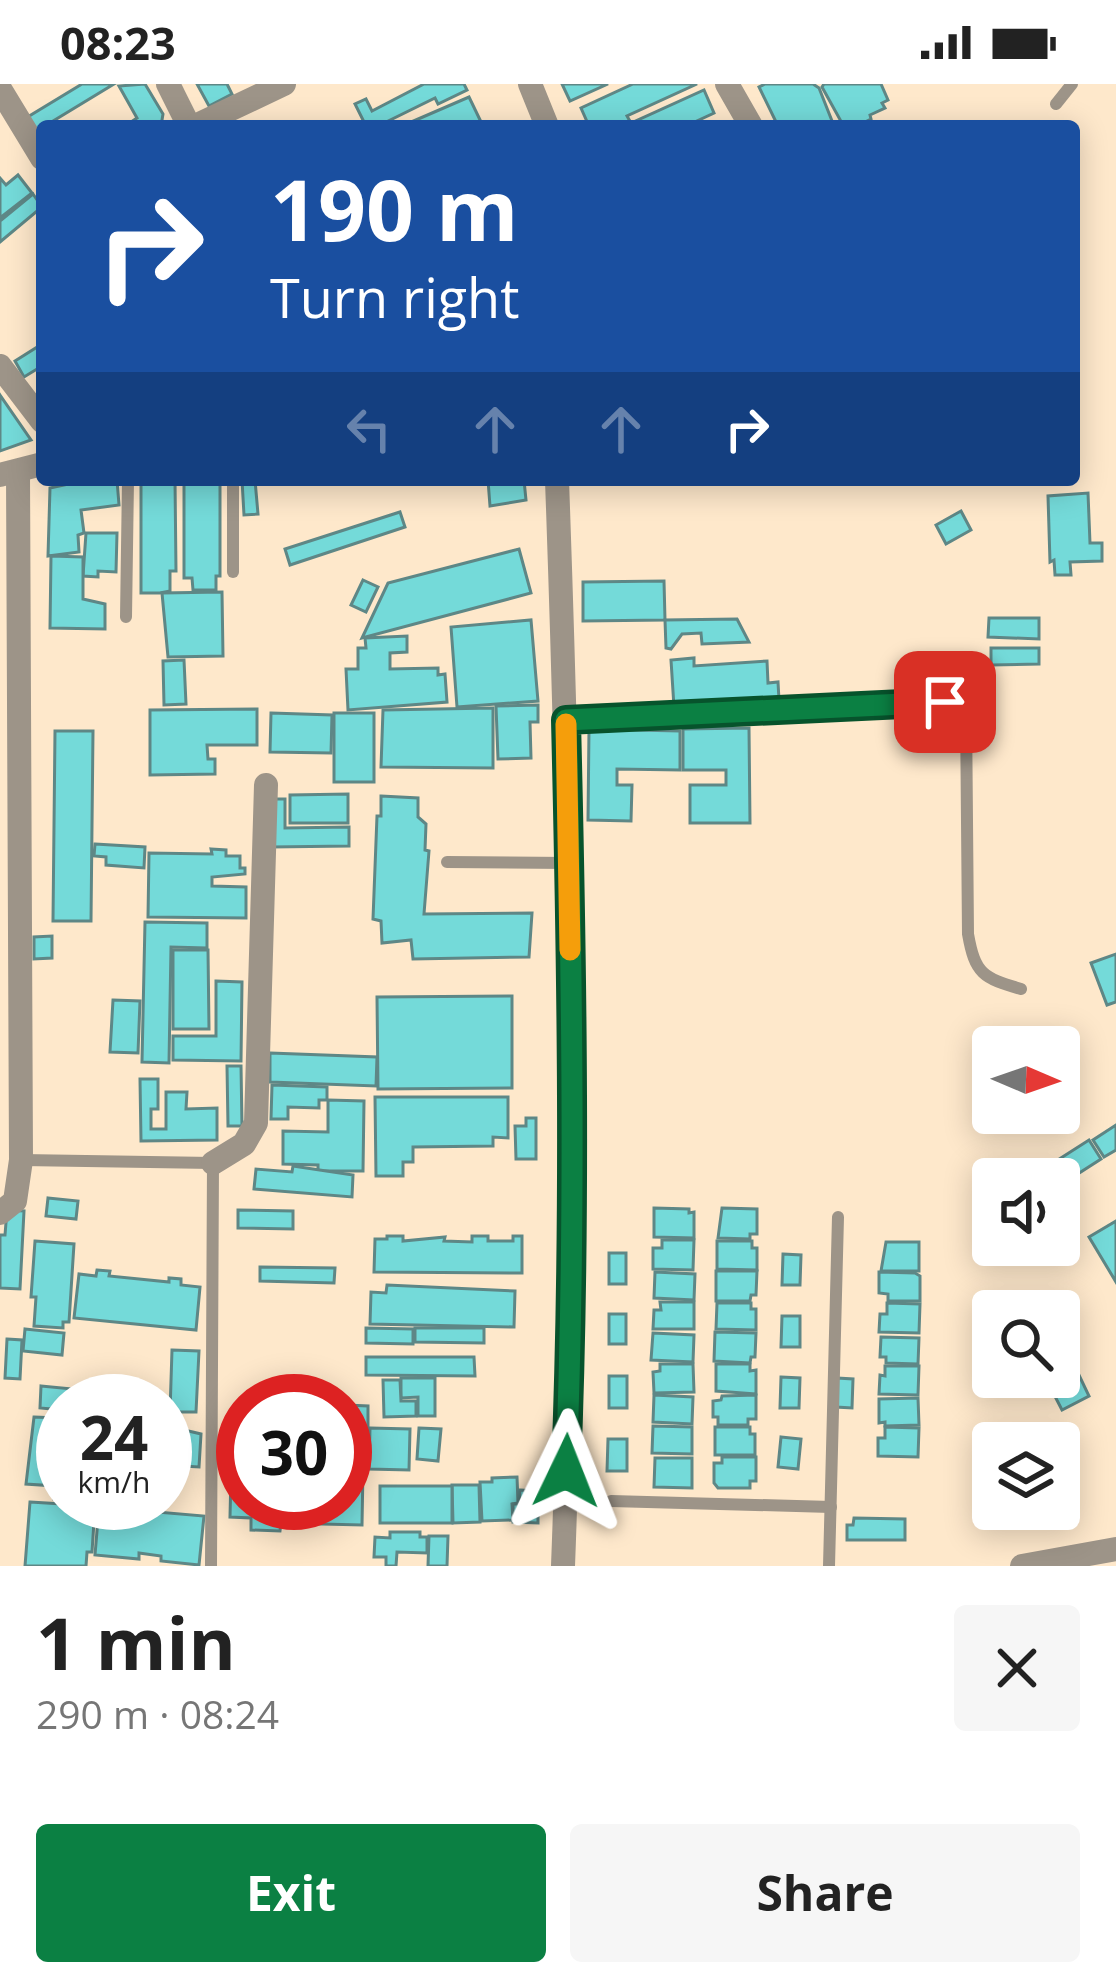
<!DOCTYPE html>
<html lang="en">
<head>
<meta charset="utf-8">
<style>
  body { margin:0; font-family:"Open Sans",sans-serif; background:#f6f6f6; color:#222; height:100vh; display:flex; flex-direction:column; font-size:45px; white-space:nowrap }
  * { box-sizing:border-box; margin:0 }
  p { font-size:39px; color:#767676 }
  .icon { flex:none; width:66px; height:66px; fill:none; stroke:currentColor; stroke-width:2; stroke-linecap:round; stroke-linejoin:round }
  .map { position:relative; height:1482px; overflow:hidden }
  .details { display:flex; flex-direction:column; background:#fff; flex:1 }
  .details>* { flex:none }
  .hud { position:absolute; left:36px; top:36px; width:1044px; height:366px; border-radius:12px; box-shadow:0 6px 30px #0003; background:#1a4fa0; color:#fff; overflow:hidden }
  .needle { width:78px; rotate:92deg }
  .buttons { position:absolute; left:972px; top:942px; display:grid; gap:24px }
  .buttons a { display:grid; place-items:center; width:108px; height:108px; border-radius:12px; background:#fff; box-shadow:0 6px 30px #0003; font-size:60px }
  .speed { position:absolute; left:36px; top:1290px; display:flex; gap:24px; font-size:60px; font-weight:700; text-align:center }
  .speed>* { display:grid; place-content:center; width:156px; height:156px; border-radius:50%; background:#fff; box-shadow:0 6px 30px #0003; line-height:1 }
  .speed small { font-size:30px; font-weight:400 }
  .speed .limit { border:18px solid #d22; background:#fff; color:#111 }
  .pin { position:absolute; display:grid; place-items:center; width:102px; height:102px; color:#fff; margin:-51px; border-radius:24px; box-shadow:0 6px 18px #0006 }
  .me { position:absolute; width:132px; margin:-66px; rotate:2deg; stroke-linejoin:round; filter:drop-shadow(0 0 9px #0008) }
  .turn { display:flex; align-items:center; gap:42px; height:252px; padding:0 36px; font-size:54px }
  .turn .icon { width:156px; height:156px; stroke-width:2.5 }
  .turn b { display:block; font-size:84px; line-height:102px }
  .lanes { display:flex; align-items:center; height:114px; padding:0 36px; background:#0003; justify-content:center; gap:60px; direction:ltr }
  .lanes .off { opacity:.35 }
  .round { display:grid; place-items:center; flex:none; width:126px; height:126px; border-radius:12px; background:#f6f6f6 }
  .headline { display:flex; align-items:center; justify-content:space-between; height:204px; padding:0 36px }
  h1 { font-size:72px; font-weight:700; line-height:90px }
  .primary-button { display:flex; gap:24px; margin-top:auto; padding:24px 36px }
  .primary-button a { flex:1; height:138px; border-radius:12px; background:#0b8043; color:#fff; font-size:48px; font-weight:700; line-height:138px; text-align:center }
  .primary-button a+a { background:#f6f6f6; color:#222 }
  .status { display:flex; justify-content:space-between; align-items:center; height:84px; padding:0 60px; background:#fff; direction:ltr }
  .status svg { height:33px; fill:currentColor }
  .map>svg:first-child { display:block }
  .building { fill:#74dad9; stroke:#5e8786; stroke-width:3 }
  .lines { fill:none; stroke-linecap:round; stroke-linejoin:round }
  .service { stroke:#9d9488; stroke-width:12 }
  .minor { stroke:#9d9488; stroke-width:24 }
  .route-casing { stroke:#07532c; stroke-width:30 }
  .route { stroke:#0b8043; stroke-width:21 }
  .slow { stroke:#f59e0b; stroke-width:21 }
</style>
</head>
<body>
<div class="status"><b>08:23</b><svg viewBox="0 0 49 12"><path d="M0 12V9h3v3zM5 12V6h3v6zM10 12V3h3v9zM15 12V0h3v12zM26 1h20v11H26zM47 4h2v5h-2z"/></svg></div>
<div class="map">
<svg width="1116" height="1482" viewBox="0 0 1116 1482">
  <rect width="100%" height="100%" fill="#fee8cb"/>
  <g class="building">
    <path d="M82,0H114L35,48L26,34Z"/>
    <path d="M145,0L163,30L161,42H125L137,34L119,2Z"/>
    <path d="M197,0H227L232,10L209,22Z"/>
    <path d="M424,0H464L467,6L438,20L435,14L378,42H366L355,20L366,15L372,27Z"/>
    <path d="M562,0H608L570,17Z"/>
    <path d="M633,0H697L627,32L631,39L704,6L714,29L686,42H589L581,24Z"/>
    <path d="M765,0H813L819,4L834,42H778L759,3Z"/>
    <path d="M824,0H881L888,16L882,19L885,24L870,31L871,35L857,42L849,39L843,41L822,3Z"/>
    <path d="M469,13L483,42H402Z"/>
    <path d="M18,91L32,109L0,134V94L6,101Z"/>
    <path d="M33,110L42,123L0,158V137Z"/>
    <path d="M42,260V282L24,293L15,277Z"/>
    <path d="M0,311L31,356L0,367Z"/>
    <path d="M87,396H117L119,421L81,426L84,449L78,451L79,468L48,472L50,404Z"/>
    <path d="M141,396H175L176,487H170V507L160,509H141Z"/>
    <path d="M184,396H220V492H216V506H193L192,494H184Z"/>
    <path d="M242,396H255L258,430L244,431Z"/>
    <path d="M488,396H524L526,416L490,422Z"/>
    <path d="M1088,409L1090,459H1102V477L1070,478L1071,491H1055L1054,476L1050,478L1048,412Z"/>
    <path d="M961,427L971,446L946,460L936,441Z"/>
    <path d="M400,428L405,443L290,481L285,465Z"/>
    <path d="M86,449H117L116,488L98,487V493L83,492Z"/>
    <path d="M519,465L531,509L362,554L388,499Z"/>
    <path d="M51,472L83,473V515L105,520V545L50,544Z"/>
    <path d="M363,496L378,503L366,528L351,521Z"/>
    <path d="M664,497L665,536L583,537V498Z"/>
    <path d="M222,508L223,572L168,573L162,509Z"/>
    <path d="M989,534H1039V555L988,553Z"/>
    <path d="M737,535L749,558L702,560L701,549L682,550L671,565L666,564L665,536Z"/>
    <path d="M531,536L538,617L457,623L451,543Z"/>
    <path d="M407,552V568L390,569V585L438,584V591L445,590L447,618L348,626L346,585H358V564H366L365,554Z"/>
    <path d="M991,564H1039V580L991,581Z"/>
    <path d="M694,574V582L767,577L768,599L778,598L779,616L674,623L671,576Z"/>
    <path d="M184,576L186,620L164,621L163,577Z"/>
    <path d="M538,621V638H530L531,674L498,675L496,622Z"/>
    <path d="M493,624V684L381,683L383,626Z"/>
    <path d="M257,625V661H207L208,675H215V690L150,691V626Z"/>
    <path d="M271,629L332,631L331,669L270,668Z"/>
    <rect x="334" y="629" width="40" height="69"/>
    <path d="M749,644L750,739H690V701H726V686H683V645Z"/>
    <path d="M589,645L680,647V686L617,685V701H632L631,737L588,736Z"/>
    <path d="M55,647H93L91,837H53Z"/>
    <path d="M348,710V739H290V711Z"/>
    <path d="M381,712L418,714V733L426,740L425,766L429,767L424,830L532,829L529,873L413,875L411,856L382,859L381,837L373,835L377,732H381Z"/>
    <path d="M270,715H285V744L349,743V762L271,763Z"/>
    <path d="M95,760L145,763L144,784L106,781V773L94,772Z"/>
    <path d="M211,765L226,766V772H240V784H245V790L212,793V802L246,803V834L148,833L149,769L212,770Z"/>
    <path d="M145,838L207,839V864L171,863L169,979L142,978Z"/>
    <path d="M52,852V874L34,875V853Z"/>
    <path d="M173,866H208L209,945H173Z"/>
    <path d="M1116,870V918L1107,921L1091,879Z"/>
    <path d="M216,897L242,898L241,977L173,976V952H216Z"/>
    <path d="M512,912V1004L378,1005L377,913Z"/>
    <path d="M113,916L140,917L138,969L110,968Z"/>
    <path d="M270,969L377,973L376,1002L270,998Z"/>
    <path d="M227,982H241L242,1042H228Z"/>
    <path d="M140,995H158V1025H151V1045H166V1008H187L186,1025L217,1024V1056L141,1057Z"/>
    <path d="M272,1001L327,1003V1016H319V1024L288,1023V1035H271Z"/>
    <path d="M375,1013H508V1054L493,1053V1062L413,1063V1078H403V1092H376Z"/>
    <path d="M328,1016L364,1017L363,1087H318V1081L283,1080V1047L328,1048Z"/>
    <path d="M526,1034H536V1075H516L515,1042H526Z"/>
    <path d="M1116,1041V1066L1104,1073L1093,1056Z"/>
    <path d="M1089,1056L1101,1075L1059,1102V1095H1028Z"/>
    <path d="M293,1082L353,1091L352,1113L254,1105L256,1085L292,1088Z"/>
    <path d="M48,1114L78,1117L76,1135L46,1132Z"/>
    <path d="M654,1124L689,1125V1129L694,1128V1154L654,1153Z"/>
    <path d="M722,1124L757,1125V1150H750V1155L718,1154Z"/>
    <path d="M7,1126L24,1127L20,1205L0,1204V1151H5Z"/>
    <path d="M238,1126L293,1127V1145L238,1144Z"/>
    <path d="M1116,1137V1198L1089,1153Z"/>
    <path d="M387,1152H403V1157L445,1153L444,1157L472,1158V1152H488V1157H513V1152H522V1189L374,1188L375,1155H387Z"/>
    <path d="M662,1156H694L693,1186L653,1185V1164H662Z"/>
    <path d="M35,1157L74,1160L69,1238H63V1244L34,1242L36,1213H31Z"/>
    <path d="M717,1157H752V1164H757V1186L717,1185Z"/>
    <path d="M886,1158H919V1187H881Z"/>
    <rect x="609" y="1169" width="17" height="31"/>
    <path d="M783,1170L801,1171L800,1201H782Z"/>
    <path d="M260,1183L335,1184L334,1199L260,1197Z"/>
    <path d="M97,1186L110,1187L109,1192L169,1198V1194L181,1195V1201L200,1203L196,1246L74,1234L79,1190L96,1192Z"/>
    <path d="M716,1187H757L756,1211H751L750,1217H716Z"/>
    <path d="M655,1188L695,1190L694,1216L654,1214Z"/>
    <path d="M879,1188L915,1189L920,1192V1217H888V1210L879,1209Z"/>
    <path d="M387,1201L515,1207L514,1243L370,1240L371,1208L386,1209Z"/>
    <path d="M660,1218H694V1245H653L654,1226H661Z"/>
    <path d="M717,1219H751V1225H756V1246L716,1245Z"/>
    <path d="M887,1219L920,1220L919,1249L879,1248L880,1230H887Z"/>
    <rect x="609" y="1230" width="17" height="30"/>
    <path d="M782,1232H800V1263H781Z"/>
    <path d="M366,1244L413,1245V1260L366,1259Z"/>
    <path d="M415,1244H484V1259L415,1258Z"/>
    <path d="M25,1245L64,1249L62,1271L23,1267Z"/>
    <path d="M715,1248L756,1249L755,1273H751L750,1279L714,1277Z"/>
    <path d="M653,1249L694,1251L693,1278L651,1276Z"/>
    <path d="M881,1253L919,1254L918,1280L886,1279V1273H880Z"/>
    <path d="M7,1255L22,1256L20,1295L5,1294Z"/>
    <path d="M172,1266L199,1267L196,1328H170Z"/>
    <path d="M1068,1268L1089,1312L1062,1326L1045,1293H1059V1272Z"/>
    <path d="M366,1273H474L475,1292L366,1291Z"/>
    <path d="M660,1280H693L694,1308L654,1309L653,1288L660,1287Z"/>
    <path d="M716,1280H750V1287L756,1286V1310L716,1307Z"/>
    <path d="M885,1282H919L918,1311L879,1310L880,1291L885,1292Z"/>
    <rect x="609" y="1292" width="18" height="32"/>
    <path d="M781,1293L800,1294L799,1324H780Z"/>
    <path d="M401,1294H435V1332H418V1313L401,1314Z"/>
    <path d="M837,1294L853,1295L852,1324L836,1323Z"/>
    <path d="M383,1296H400L401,1317H416V1332L384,1333Z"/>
    <path d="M41,1302L73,1305V1310L101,1308L100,1317H63V1326L40,1324Z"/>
    <path d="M654,1311L693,1313L692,1340L653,1338Z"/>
    <path d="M756,1311V1335H748V1341H718V1333H713V1317L721,1316L722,1312Z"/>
    <path d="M918,1314L919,1341L885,1342V1338L879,1339V1315Z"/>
    <path d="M345,1321L368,1322V1352L348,1351Z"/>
    <path d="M34,1333L57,1334V1342H61L63,1415H54L55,1402L26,1400Z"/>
    <path d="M653,1342L692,1343V1370L652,1369Z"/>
    <path d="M715,1343H750V1350H755V1371H715Z"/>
    <path d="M885,1343L919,1344L918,1373L878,1372V1354H885Z"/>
    <path d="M370,1344L410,1345L409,1386L369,1385Z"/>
    <path d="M419,1344L441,1345L438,1377L417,1375Z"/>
    <path d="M180,1345L201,1350L199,1383L165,1381V1347L180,1348Z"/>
    <path d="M242,1345L243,1374L225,1378L224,1346Z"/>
    <path d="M781,1353L801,1355L798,1385L778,1383Z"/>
    <path d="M608,1355H627V1387H607Z"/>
    <path d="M722,1373H756V1397H750V1404H718L714,1399V1379H722Z"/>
    <path d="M655,1374H692V1404L654,1403Z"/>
    <path d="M345,1384L363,1385L362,1441L281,1439L280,1447L251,1446V1434L230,1433L231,1391H243V1419H345Z"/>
    <path d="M517,1393L518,1419L512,1420L513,1436L482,1437L480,1398H492V1394Z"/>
    <path d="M452,1401H479L480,1438L453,1439Z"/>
    <rect x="380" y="1402" width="72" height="37"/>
    <path d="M520,1406L538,1407V1439L513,1438V1420H519Z"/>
    <path d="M30,1418L95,1422L92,1468H87L86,1482H25Z"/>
    <path d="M99,1423L204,1432L199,1481L161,1477V1472L139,1469V1475L95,1471Z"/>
    <path d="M854,1434L905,1435V1456H847V1441H853Z"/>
    <path d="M390,1448H420V1453H427V1469L397,1468L396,1482H386V1473H374L375,1453L390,1454Z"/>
    <path d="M429,1452H448L447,1482H428Z"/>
  </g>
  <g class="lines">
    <g class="service">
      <path d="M1056,20L1072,0"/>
      <path d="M233,396V488"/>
      <path d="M126,533L128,396"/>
      <path d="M566,636L961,619L966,624L968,850C975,890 983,894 1021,905"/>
      <path d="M447,778L569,779"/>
      <path d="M22,1076L213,1079L211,1482"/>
      <path d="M611,1417L831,1423"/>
      <path d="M829,1482L838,1133"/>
    </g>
    <g class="minor">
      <path d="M168,0L189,42"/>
      <path d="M530,0L547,42"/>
      <path d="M727,0L751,42"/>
      <path d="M0,5L42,74"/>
      <path d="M195,42L284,0"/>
      <path d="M0,282L42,337"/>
      <path d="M0,391L42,380"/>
      <path d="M557,396C570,758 577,1120 563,1482"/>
      <path d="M213,1079L244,1060L256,1039L266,701"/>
      <path d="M0,1129L15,1117L21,1076L18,388"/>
      <path d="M1022,1482L1116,1465"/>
    </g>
  </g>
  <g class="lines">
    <defs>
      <path id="route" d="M566,1387C576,1137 572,886 566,636L945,618"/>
    </defs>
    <use href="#route" class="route-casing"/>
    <use href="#route" class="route"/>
    <path class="slow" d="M566,640L570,866"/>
  </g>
</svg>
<div class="buttons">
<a><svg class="needle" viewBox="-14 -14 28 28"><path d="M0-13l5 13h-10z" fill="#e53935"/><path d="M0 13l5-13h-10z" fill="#767676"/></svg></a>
<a><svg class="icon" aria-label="sound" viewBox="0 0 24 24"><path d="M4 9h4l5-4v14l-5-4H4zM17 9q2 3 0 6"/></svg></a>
<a><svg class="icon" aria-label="search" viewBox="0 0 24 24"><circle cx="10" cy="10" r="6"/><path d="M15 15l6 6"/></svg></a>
<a><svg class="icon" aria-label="layers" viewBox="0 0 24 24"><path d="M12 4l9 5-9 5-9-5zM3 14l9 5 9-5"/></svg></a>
</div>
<div class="speed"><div>24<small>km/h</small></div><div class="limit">30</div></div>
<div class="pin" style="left:945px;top:618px;background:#d93025"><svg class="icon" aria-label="arrive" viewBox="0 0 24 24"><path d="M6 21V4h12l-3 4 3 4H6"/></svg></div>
<svg class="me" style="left:566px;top:1387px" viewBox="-20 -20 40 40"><path d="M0-17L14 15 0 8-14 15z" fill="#0b8043" stroke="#fff" stroke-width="4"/></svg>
<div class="hud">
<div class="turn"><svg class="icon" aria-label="right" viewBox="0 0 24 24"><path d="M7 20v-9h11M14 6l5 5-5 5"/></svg><div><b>190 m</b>Turn right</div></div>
<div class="lanes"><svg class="icon off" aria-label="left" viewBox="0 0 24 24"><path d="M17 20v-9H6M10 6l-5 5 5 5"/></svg><svg class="icon off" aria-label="ahead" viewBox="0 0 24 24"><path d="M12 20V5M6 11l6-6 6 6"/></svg><svg class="icon off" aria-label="ahead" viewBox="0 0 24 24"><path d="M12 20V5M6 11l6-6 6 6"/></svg><svg class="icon" aria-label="right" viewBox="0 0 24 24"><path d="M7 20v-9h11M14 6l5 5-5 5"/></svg></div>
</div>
</div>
<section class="details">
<div class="headline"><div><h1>1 min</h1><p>290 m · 08:24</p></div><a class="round"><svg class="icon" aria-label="close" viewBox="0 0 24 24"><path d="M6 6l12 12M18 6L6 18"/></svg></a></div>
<div class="primary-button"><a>Exit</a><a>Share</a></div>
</section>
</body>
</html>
